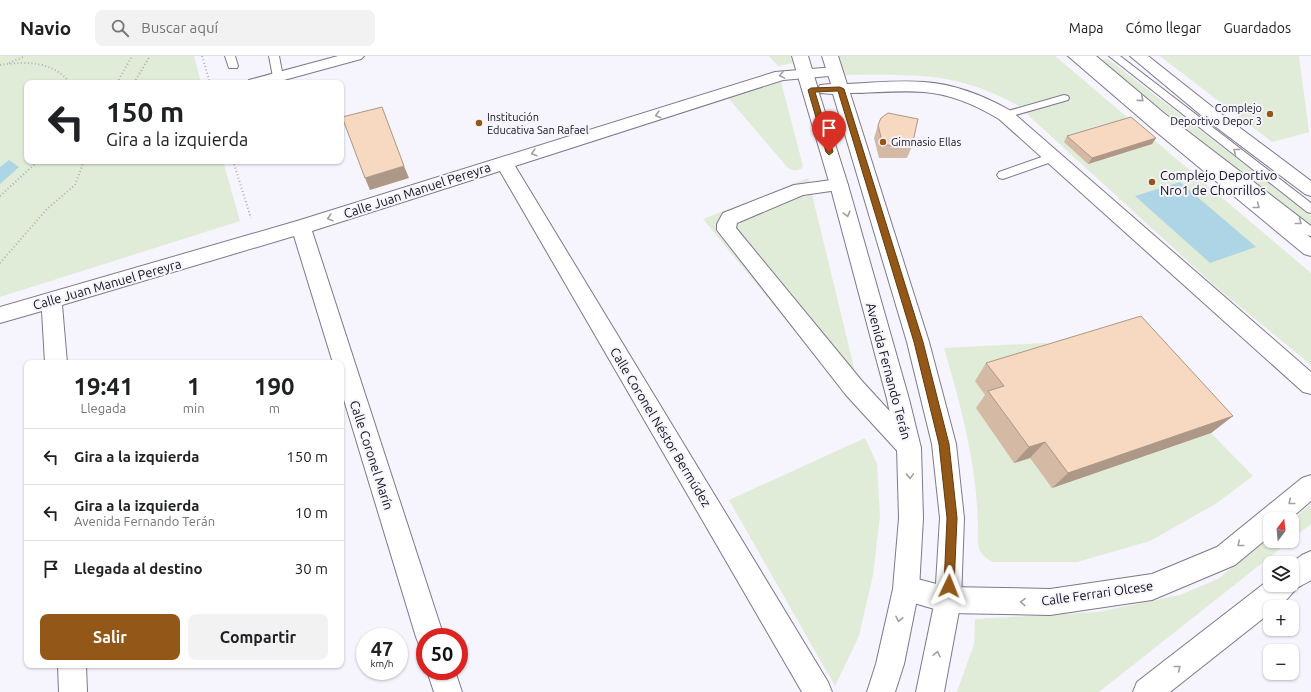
<!DOCTYPE html>
<html lang="es">
<head>
<meta charset="utf-8">
<style>
  body { margin:0; font-family:Ubuntu,sans-serif; background:#f2f2f2; color:#202124; height:100vh; display:flex; flex-direction:column; font-size:15px; white-space:nowrap }
  * { box-sizing:border-box; margin:0 }
  p { font-size:13px; color:#757577 }
  .icon { flex:none; width:22px; height:22px; fill:none; stroke:currentColor; stroke-width:2; stroke-linecap:round; stroke-linejoin:round }
  .map { position:relative; flex:1; overflow:hidden }
  .details { position:absolute; left:24px; top:304px; width:320px; height:308px; display:flex; flex-direction:column; background:#fff; border-radius:8px; box-shadow:0 1px 3px #0004 }
  .details>* { flex:none }
  .top-card { position:absolute; left:24px; top:24px; width:320px; height:84px; border-radius:8px; box-shadow:0 1px 3px #0004; background:#fff; color:#202124; overflow:hidden }
  .needle { width:26px; rotate:16deg }
  .controls { position:absolute; left:1263px; top:456px; display:grid; gap:8px }
  .controls a { display:grid; place-items:center; width:36px; height:36px; border-radius:8px; background:#fff; box-shadow:0 1px 3px #0004; font-size:20px }
  .speed { position:absolute; left:356px; top:572px; display:flex; gap:8px; font-size:20px; font-weight:700; text-align:center }
  .speed>* { display:grid; place-content:center; width:52px; height:52px; border-radius:50%; background:#fff; box-shadow:0 1px 3px #0004; line-height:1 }
  .speed small { font-size:10px; font-weight:400 }
  .speed .limit { border:6px solid #d22; background:#fff; color:#111 }
  .pin { position:absolute; display:grid; place-items:center; width:34px; height:34px; color:#fff; margin:-41px -17px; border-radius:50% 50% 50% 0; rotate:-45deg; box-shadow:0 0 4px #0007 }
  .pin .icon { rotate:45deg }
  .me { position:absolute; width:44px; margin:-22px; rotate:2deg; stroke-linejoin:round; filter:drop-shadow(0 0 3px #0008) }
  .turn { display:flex; align-items:center; gap:14px; height:84px; padding:0 16px; font-size:18px }
  .turn .icon { width:52px; height:52px; stroke-width:2.5 }
  .turn b { display:block; font-size:28px; line-height:34px }
  .eta { display:flex; justify-content:space-evenly; align-items:center; height:68px; text-align:center }
  .eta b { font-size:24px; font-weight:700; line-height:28px }
  .cta { display:flex; gap:8px; margin-top:auto; padding:8px 16px }
  .cta a { flex:1; height:46px; border-radius:8px; background:#935817; color:#fff; font-size:16px; font-weight:700; line-height:46px; text-align:center }
  .cta a+a { background:#f2f2f2; color:#202124 }
  ul { padding:0; list-style:none }
  li { display:flex; align-items:center; gap:12px; height:56px; padding:0 16px; border-top:1px solid #e0e0e0 }
  li div { flex:1 }
  li b { display:block; font-size:15px }
  li em { font-style:normal }
  header { display:flex; align-items:center; gap:24px; box-sizing:border-box; height:56px; padding:0 20px; background:#fff; border-bottom:1px solid #e0e0e0 }
  header strong { font-size:19px }
  nav { display:flex; gap:22px; margin-inline-start:auto; font-size:14px }
  .search { width:280px; height:36px; background:#f2f2f2; display:flex; align-items:center; gap:10px; box-sizing:border-box; padding:0 14px; border-radius:8px; color:#757577; font-size:15px }
  .map>svg:first-child { display:block }
  .green { fill:#e0ecd8 }
  .water { fill:#aed5e5 }
  .lines { fill:none; stroke-linecap:round; stroke-linejoin:round }
  .service-casing { stroke:#7e788c; stroke-width:2 }
  .minor-casing { stroke:#7e788c; stroke-width:2 }
  .secondary-casing { stroke:#7e788c; stroke-width:2 }
  .primary-casing { stroke:#7e788c; stroke-width:2 }
  .path { stroke:#b2b0b8; stroke-width:2; stroke-dasharray:1 2.5; stroke-linecap:butt }
  .service { fill:#fff; fill-rule:evenodd }
  .minor { fill:#fff; fill-rule:evenodd }
  .secondary { fill:#fff; fill-rule:evenodd }
  .primary { fill:#fff; fill-rule:evenodd }
  .wall { fill:#d4baa5 }
  .shaded-wall { fill:#ad9786 }
  .building { fill:#f7d8c0; stroke:#ad9786 }
  .oneway { stroke:#a1a0a3 }
  .route { fill:#935817; stroke:#60390f }
  .poi-dot { fill:#935817; stroke:#f6f4fd; stroke-width:1.5 }
  .labels { text-anchor:middle; stroke-width:4; stroke-linejoin:round; paint-order:stroke }
  .far-poi-label { font-size:11px; fill:#141219; stroke:#f6f4fd; text-anchor:start }
  .poi-label { font-size:13px; fill:#141219; stroke:#f6f4fd; text-anchor:start }
  .street-label { font-size:13px; fill:#141219; stroke:#f6f4fd }
</style>
</head>
<body>
<header>
<strong>Navio</strong>
<div class="search"><svg class="icon" aria-label="search" viewBox="0 0 24 24"><circle cx="10" cy="10" r="6"/><path d="M15 15l6 6"/></svg>Buscar aquí</div>
<nav><a>Mapa</a><a>Cómo llegar</a><a>Guardados</a></nav>
</header>
<div class="map">
<svg width="1311" height="636" viewBox="0 0 1311 636">
  <rect width="100%" height="100%" fill="#f6f4fd"/>
  <g class="green">
    <path d="M0,0H194L201,27H27V105H223L240,165L0,241Z"/>
    <path d="M769,0H791L793,7L778,10Z"/>
    <path d="M839,0H1055L1311,217V309L1215,230L1017,49C955,15 912,19 844,19Z"/>
    <path d="M1160,0H1299L1309,76L1272,86Z"/>
    <path d="M1108,3L1311,160V170L1217,98L1100,4Z"/>
    <path d="M781,26L803,110L801,113C796,115 793,115 788,112L729,43Z"/>
    <path d="M808,122L866,361L703,163Z"/>
    <path d="M1046,287L1053,301L1030,402L1211,377L1253,420L1217,447L1150,485L1077,506H993C975,497 978,487 978,470C977,409 961,350 944,292Z"/>
    <path d="M865,382L877,408L880,460L873,519L859,580L835,630L729,444Z"/>
    <path d="M1311,448V468L1292,483V464Z"/>
    <path d="M1270,481V485H1290L1099,636H957L974,588L975,563L1097,556L1180,539L1218,523Z"/>
  </g>
  <g class="water">
    <path d="M9,104L19,111L0,128V111Z"/>
    <path d="M1180,126L1256,191L1210,207L1135,140Z"/>
  </g>
  <g class="lines">
    <defs>
      <g id="service">
        <path d="M225,0H235L238,10L237,12H229Z"/>
        <path d="M269,0H279L283,21L282,23L278,24L273,21Z"/>
        <path d="M1085,0H1096L1165,58L1311,170V180L1307,179L1157,62Z"/>
        <path d="M1109,0H1120L1311,147V157L1307,156Z"/>
        <path d="M1064,39L1068,40L1069,42L1068,44L1005,62L1000,59L1001,57Z"/>
        <path d="M1053,97L1057,98L1059,101L1057,104L1003,123L999,122L997,119L999,116Z"/>
      </g>
      <g id="minor">
        <path d="M338,0H364L361,3L273,27H247L249,24Z"/>
        <path d="M835,11L841,13L843,16L841,19L783,24L515,110L828,626L832,636H802L500,115L312,175L444,581H425V593L420,591L416,581L341,334V307H333L294,180L62,249L67,307H45L42,255L0,267V251L297,165L775,16Z"/>
        <path d="M839,123L845,125L848,129L845,133L803,139L737,167L736,172L862,325L917,385L921,392L917,399L909,402L901,399L846,339L717,174V168L723,157L794,129Z"/>
        <path d="M1311,419V445L1290,463H1270V480L1235,509L1152,544L1050,559L948,557L897,542L893,533L897,524L906,520L948,531L1050,533L1152,518L1217,491L1302,422Z"/>
        <path d="M1311,495V524C1307,527 1297,531 1295,534C1288,542 1282,551 1270,551V557L1170,636H1133L1137,626L1270,523V529H1292L1291,507L1302,499Z"/>
        <path d="M58,609H86L87,636H59Z"/>
        <path d="M427,615H455L462,636H434Z"/>
      </g>
      <path id="secondary" d="M792,0H808L818,33L820,29L831,28L822,0H838L847,28C872,27 899,24 924,26C954,28 985,40 1011,55L1311,316V338L1303,336L999,63C976,49 950,38 924,36C900,34 874,37 850,37L929,286L956,388L964,462L961,544L944,636H916L935,544L940,462L932,388L907,286L833,38L820,37L818,34L848,129L909,343L921,392L923,462L919,533L904,608L895,636H867L876,608L893,533L899,462L897,392L887,343L830,129Z"/>
      <g id="primary">
        <path d="M1068,0H1086L1311,182V200L1304,198L1154,74Z"/>
        <path d="M1130,0H1148L1220,57L1311,125V140L1305,138L1208,65Z"/>
      </g>
    </defs>
    <use href="#service" class="service-casing"/>
    <use href="#minor" class="minor-casing"/>
    <use href="#secondary" class="secondary-casing"/>
    <use href="#primary" class="primary-casing"/>
    <g class="path">
      <path d="M202,0L210,27"/>
      <path d="M9,7L25,0"/>
      <path d="M0,9C26,5 53,5 70,27"/>
      <path d="M117,27L132,0"/>
      <path d="M134,27L150,0"/>
      <path d="M233,105L251,162"/>
      <path d="M0,140L38,105"/>
      <path d="M0,207L47,153L75,129L84,105"/>
    </g>
    <use href="#service" class="service"/>
    <use href="#minor" class="minor"/>
    <use href="#secondary" class="secondary"/>
    <use href="#primary" class="primary"/>
  </g>
  <g class="wall">
    <path d="M878,69L912,90L907,102H879L874,82Z"/>
    <path d="M1067,80L1156,82L1152,88L1088,108L1064,86Z"/>
    <path d="M986,307L1233,360L1211,377L1052,432L1030,402L1014,407L976,352L985,339L975,325Z"/>
  </g>
  <g class="shaded-wall">
    <path d="M1156,82L1152,88L1088,108L1092,102Z"/>
    <path d="M404,110L409,122L370,134L365,122Z"/>
    <path d="M1233,360L1211,377L1052,432L1068,417Z"/>
    <path d="M1045,386L1030,402L1014,407L1029,391Z"/>
  </g>
  <g class="building">
    <path d="M382,51L404,110L365,122L342,61Z"/>
    <path d="M888,57L918,63L912,90L883,89L878,69L881,62Z"/>
    <path d="M1131,61L1156,82L1092,102L1067,80Z"/>
    <path d="M1141,260L1233,360L1068,417L1045,386L1029,391L988,335L1004,330L986,307Z"/>
  </g>
  <defs><path id="oneway-chevron" d="M-2-3.5L2.5 0L-2 3.5" fill="none" stroke-width="1.6" stroke-linecap="round" stroke-linejoin="round"/></defs>
  <g class="oneway">
    <use href="#oneway-chevron" transform="translate(782 19) rotate(170)"/>
    <use href="#oneway-chevron" transform="translate(1141 43) rotate(40)"/>
    <use href="#oneway-chevron" transform="translate(658 59) rotate(163)"/>
    <use href="#oneway-chevron" transform="translate(1236 95) rotate(-142)"/>
    <use href="#oneway-chevron" transform="translate(534 97) rotate(163)"/>
    <use href="#oneway-chevron" transform="translate(1257 150) rotate(39)"/>
    <use href="#oneway-chevron" transform="translate(847 158) rotate(75)"/>
    <use href="#oneway-chevron" transform="translate(330 162) rotate(162)"/>
    <use href="#oneway-chevron" transform="translate(1299 166) rotate(38)"/>
    <use href="#oneway-chevron" transform="translate(910 420) rotate(88)"/>
    <use href="#oneway-chevron" transform="translate(1291 446) rotate(141)"/>
    <use href="#oneway-chevron" transform="translate(1240 488) rotate(141)"/>
    <use href="#oneway-chevron" transform="translate(1023 546) rotate(-178)"/>
    <use href="#oneway-chevron" transform="translate(899 563) rotate(102)"/>
    <use href="#oneway-chevron" transform="translate(937 598) rotate(-78)"/>
    <use href="#oneway-chevron" transform="translate(1178 612) rotate(-38)"/>
  </g>
  <path class="route" d="M840,31L844,33L923,286L949,388L957,462L954,530L953,534L949,535L945,534L944,530L947,462L939,388L914,286L838,35L815,36L833,96L829,99L826,96L808,34L811,32Z"/>
  <g class="poi-dot">
    <circle cx="1270" cy="58" r="4"/>
    <circle cx="479" cy="67" r="4"/>
    <circle cx="883" cy="86" r="4"/>
    <circle cx="1152" cy="126" r="4"/>
  </g>
  <g class="labels">
    <g class="far-poi-label">
      <text x="1262" y="56" text-anchor="end">Complejo<tspan x="1262" dy="13">Deportivo Depor 3</tspan></text>
      <text x="487" y="65">Institución<tspan x="487" dy="13">Educativa San Rafael</tspan></text>
      <text x="891" y="90">Gimnasio Ellas</text>
    </g>
    <g class="poi-label">
      <text x="1160" y="124">Complejo Deportivo<tspan x="1160" dy="15">Nro1 de Chorrillos</tspan></text>
    </g>
    <g class="street-label">
      <text transform="translate(417 134) rotate(-18)" y="5">Calle Juan Manuel Pereyra</text>
      <text transform="translate(107 228) rotate(-16)" y="5">Calle Juan Manuel Pereyra</text>
      <text transform="translate(889 315) rotate(75)" y="5">Avenida Fernando Terán</text>
      <text transform="translate(661 371) rotate(59)" y="5">Calle Coronel Néstor Bermúdez</text>
      <text transform="translate(372 399) rotate(72)" y="5">Calle Coronel Marín</text>
      <text transform="translate(1097 537) rotate(-8)" y="5">Calle Ferrari Olcese</text>
    </g>
  </g>
</svg>
<div class="controls">
<a><svg class="needle" viewBox="-14 -14 28 28"><path d="M0-13l5 13h-10z" fill="#e53935"/><path d="M0 13l5-13h-10z" fill="#757577"/></svg></a>
<a><svg class="icon" aria-label="layers" viewBox="0 0 24 24"><path d="M12 4l9 5-9 5-9-5zM3 14l9 5 9-5"/></svg></a>
<a>+</a>
<a>−</a>
</div>
<div class="speed"><div>47<small>km/h</small></div><div class="limit">50</div></div>
<div class="pin" style="left:829px;top:96px;background:#d93025"><svg class="icon" aria-label="arrive" viewBox="0 0 24 24"><path d="M6 21V4h12l-3 4 3 4H6"/></svg></div>
<svg class="me" style="left:949px;top:530px" viewBox="-20 -20 40 40"><path d="M0-17L14 15 0 8-14 15z" fill="#935817" stroke="#fff" stroke-width="4"/></svg>
<div class="top-card">
<div class="turn"><svg class="icon" aria-label="left" viewBox="0 0 24 24"><path d="M17 20v-9H6M10 6l-5 5 5 5"/></svg><div><b>150 m</b>Gira a la izquierda</div></div>
</div>
<section class="details">
<div class="eta">
<div><b>19:41</b><p>Llegada</p></div>
<div><b>1</b><p>min</p></div>
<div><b>190</b><p>m</p></div>
</div>
<ul>
<li><svg class="icon" aria-label="left" viewBox="0 0 24 24"><path d="M17 20v-9H6M10 6l-5 5 5 5"/></svg><div><b>Gira a la izquierda</b></div><em>150 m</em></li>
<li><svg class="icon" aria-label="left" viewBox="0 0 24 24"><path d="M17 20v-9H6M10 6l-5 5 5 5"/></svg><div><b>Gira a la izquierda</b><p>Avenida Fernando Terán</p></div><em>10 m</em></li>
<li><svg class="icon" aria-label="arrive" viewBox="0 0 24 24"><path d="M6 21V4h12l-3 4 3 4H6"/></svg><div><b>Llegada al destino</b></div><em>30 m</em></li>
</ul>
<div class="cta"><a>Salir</a><a>Compartir</a></div>
</section>
</div>
</body>
</html>
